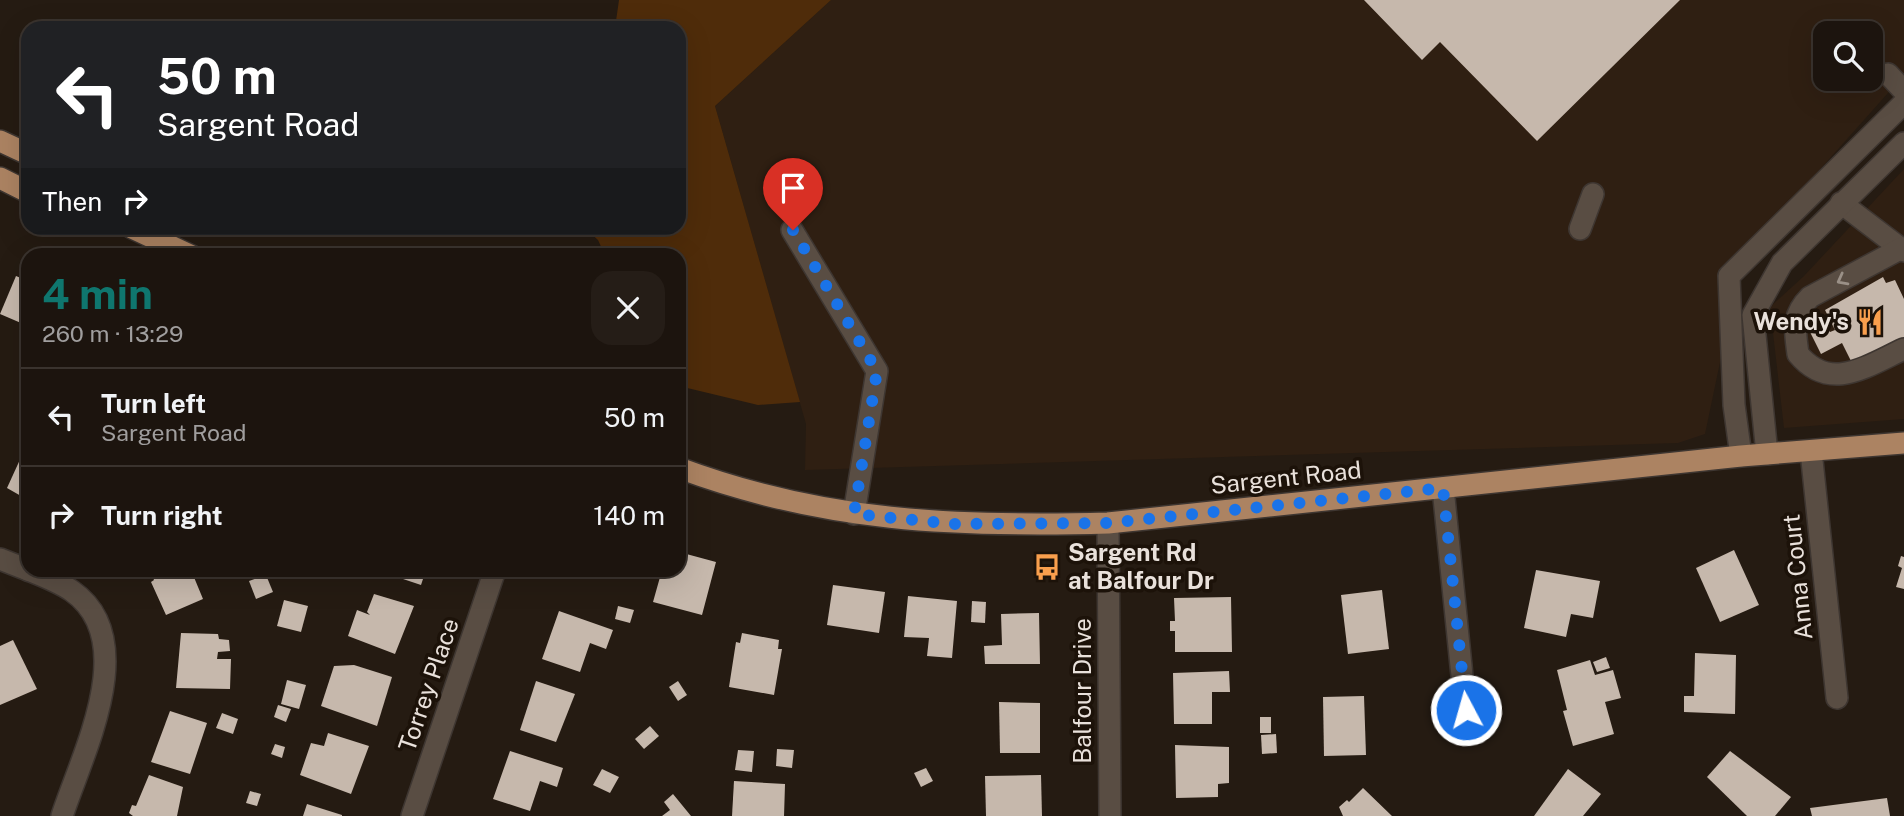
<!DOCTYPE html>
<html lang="en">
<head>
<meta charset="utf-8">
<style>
  body { margin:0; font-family:"Public Sans",sans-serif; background:#251d17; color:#f1f3f6; height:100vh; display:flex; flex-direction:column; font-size:26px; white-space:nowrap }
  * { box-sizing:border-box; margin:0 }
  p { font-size:23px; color:#a09e9e }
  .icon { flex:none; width:38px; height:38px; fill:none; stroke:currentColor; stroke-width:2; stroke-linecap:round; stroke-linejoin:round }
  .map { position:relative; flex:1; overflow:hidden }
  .sheet { position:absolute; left:21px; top:248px; width:665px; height:329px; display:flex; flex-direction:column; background:#1c140e; border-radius:21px; box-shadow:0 7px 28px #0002,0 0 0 2px #3a332e }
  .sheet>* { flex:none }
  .hud { position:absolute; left:21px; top:21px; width:665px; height:214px; border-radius:21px; box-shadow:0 7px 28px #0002,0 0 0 2px #3a332e; background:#202124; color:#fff; overflow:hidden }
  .buttons { position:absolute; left:1813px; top:21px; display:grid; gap:14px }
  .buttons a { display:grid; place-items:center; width:70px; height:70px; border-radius:14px; background:#1c140e; box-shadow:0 7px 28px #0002,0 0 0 2px #3a332e; font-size:35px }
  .pin { position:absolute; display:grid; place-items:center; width:60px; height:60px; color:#fff; margin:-72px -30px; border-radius:50% 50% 50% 0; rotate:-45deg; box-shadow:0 0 7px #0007 }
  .pin .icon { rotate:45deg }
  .me { position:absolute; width:77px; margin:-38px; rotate:354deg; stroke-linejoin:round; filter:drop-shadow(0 0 5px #0008) }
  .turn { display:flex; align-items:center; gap:24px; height:147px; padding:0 21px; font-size:32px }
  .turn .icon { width:91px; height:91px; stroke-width:2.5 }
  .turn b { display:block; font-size:49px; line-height:60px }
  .then { display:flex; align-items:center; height:66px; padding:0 21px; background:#0003; gap:14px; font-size:26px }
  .round { display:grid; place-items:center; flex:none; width:74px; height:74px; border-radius:21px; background:#251d17 }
  .head { display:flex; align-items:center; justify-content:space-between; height:119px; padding:0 21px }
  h1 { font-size:42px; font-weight:700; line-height:52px; color:#0f766e }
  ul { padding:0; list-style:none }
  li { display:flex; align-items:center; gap:21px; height:98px; padding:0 21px; border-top:2px solid #3a332e }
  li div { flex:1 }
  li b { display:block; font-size:26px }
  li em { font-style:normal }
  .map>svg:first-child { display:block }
  .built { fill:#2f1f12; fill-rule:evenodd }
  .green { fill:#4f2c0a }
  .building { fill:#c6b8ac }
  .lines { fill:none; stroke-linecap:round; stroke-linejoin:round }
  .minor-casing { stroke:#3e3631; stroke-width:24 }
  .major-casing { stroke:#3e3631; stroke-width:24 }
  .minor { stroke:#594d43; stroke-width:21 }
  .major { stroke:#ac8362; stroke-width:21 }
  .oneway { stroke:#9a9087 }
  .route { stroke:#1a73e8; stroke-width:12; stroke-dasharray:0 21.6 }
  .labels { text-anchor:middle; stroke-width:7; stroke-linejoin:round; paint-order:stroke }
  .poi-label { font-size:24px; font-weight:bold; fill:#e9e1db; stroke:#1c1209; text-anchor:end }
  .street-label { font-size:24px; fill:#e9e1db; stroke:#1c1209 }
</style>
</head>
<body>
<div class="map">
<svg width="1904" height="816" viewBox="0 0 1904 816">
  <rect width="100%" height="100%" fill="#251b12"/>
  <g class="built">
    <path d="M831,0H1904V75L1742,257L1705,434L1678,443L805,470L806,424L715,106ZM1825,33H1871V79H1825Z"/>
    <path d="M1904,169V419L1784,428L1770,307L1804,276Z"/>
  </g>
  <path class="green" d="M619,0H831L715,106L800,402L758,405L679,386V256L605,255L598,240L585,228H679V28H615Z"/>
  <g class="building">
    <path d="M1364,0H1680L1537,141L1440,42L1422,60Z"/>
    <path d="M16,276L28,281V326L0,314Z"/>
    <path d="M1883,277L1886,283L1895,280L1904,299V341L1868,358L1867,355L1852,363L1842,343L1821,354L1809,330L1825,322L1830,332L1835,330L1825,310Z"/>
    <path d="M23,453L28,455V500L7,488Z"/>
    <path d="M1734,550L1759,605L1720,622L1696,568Z"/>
    <path d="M679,552L716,562L702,615L653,602L662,570H679Z"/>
    <path d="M1901,556L1904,557V589L1896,587L1902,568L1898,566Z"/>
    <path d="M150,570H191L203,599L166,615L151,582L154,580Z"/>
    <path d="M341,570H365L362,578Z"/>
    <path d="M376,570H426L421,585Z"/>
    <path d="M1536,570L1600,581L1593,618L1571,614L1566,637L1524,628Z"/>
    <path d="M266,575L273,592L256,599L249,581Z"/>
    <path d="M833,585L885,592L879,633L827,625Z"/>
    <path d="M1382,590L1389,649L1348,654L1341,595Z"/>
    <path d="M374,594L414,606L395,654L348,636L357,610L370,615L367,612Z"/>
    <path d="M908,596L957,601L952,658L927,656L929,638L904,637Z"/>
    <path d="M1231,597L1232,652H1175V631H1170V621H1175L1174,598Z"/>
    <path d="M284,600L308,606L301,632L277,626Z"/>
    <path d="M972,601L986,602L985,623L971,622Z"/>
    <path d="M618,606L634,610L630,623L615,619Z"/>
    <path d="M559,611L613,630L606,649L590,643L580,672L542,659Z"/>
    <path d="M1039,613L1040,664H985L984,646L1002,645L1001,614Z"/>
    <path d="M181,633L218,634L219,639L229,640L230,651L218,652L217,659H231L230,689L176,688Z"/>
    <path d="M742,633L779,640L778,649H782L774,695L729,687L736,642L740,643Z"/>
    <path d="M13,640L37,689L0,705V646Z"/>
    <path d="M1695,653L1736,655L1735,714L1684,712V696H1694Z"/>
    <path d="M1606,657L1610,668L1597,672L1593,662Z"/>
    <path d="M1590,660L1595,675L1613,670L1621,698L1605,702L1614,734L1573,746L1563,711L1567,710L1557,670Z"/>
    <path d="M354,665L392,677L377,726L321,706L334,666Z"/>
    <path d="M1229,671L1230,692H1212V724H1174L1173,673Z"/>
    <path d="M287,680L306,685L299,709L281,704Z"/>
    <path d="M536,681L575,694L556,742L520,730Z"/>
    <path d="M678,681L687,695L678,701L669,687Z"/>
    <path d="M1364,696L1366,755L1324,756L1323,697Z"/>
    <path d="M999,702L1040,703V753H1000Z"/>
    <path d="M278,705L291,709L286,722L274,717Z"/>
    <path d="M170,711L207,723L190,774L151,762Z"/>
    <path d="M222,713L238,719L233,734L216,728Z"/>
    <rect x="1260" y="717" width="11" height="16"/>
    <path d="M650,726L659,736L644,749L635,739Z"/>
    <path d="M328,733L369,746L351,794L300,775L311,743L324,746Z"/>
    <path d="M1276,734L1277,753L1262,754L1261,735Z"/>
    <path d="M275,744L285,747L282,758L271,754Z"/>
    <path d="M1175,745L1229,747V783L1218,784V797L1176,798Z"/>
    <path d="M777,749L794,750L792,768L776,766Z"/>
    <path d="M738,750L754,751L752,772L735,770Z"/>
    <path d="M510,751L563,768L557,787L540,781L530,811L493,799Z"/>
    <path d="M1730,751L1791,797L1775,816H1747L1707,777Z"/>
    <path d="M926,768L933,781L921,787L914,773Z"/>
    <path d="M602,769L619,777L610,793L593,785Z"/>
    <path d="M1568,769L1601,794L1583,816H1534Z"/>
    <path d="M149,775L183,787L177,816H133L129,813L132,805L136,806Z"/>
    <path d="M1041,775L1042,816H986L985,776Z"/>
    <path d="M734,781L785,784L784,816H732Z"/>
    <path d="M1363,788L1392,816H1343L1339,807L1347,800L1349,802Z"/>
    <path d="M250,791L261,794L257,806L246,803Z"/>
    <path d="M673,794L691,816H662L670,810L664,802Z"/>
    <path d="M1887,798L1890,816H1812L1810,808Z"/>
    <path d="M307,804L342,815V816H303Z"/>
  </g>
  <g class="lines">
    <defs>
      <g id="minor">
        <path d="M1888,74L1904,91"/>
        <path d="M1841,203L1904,251"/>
        <path d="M1580,229L1593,194"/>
        <path d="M792,230L877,371L854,514"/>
        <path d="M1902,248L1810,297C1791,316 1795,330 1798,354C1830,393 1867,366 1904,349"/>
        <path d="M1811,451L1837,698"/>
        <path d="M1767,454L1753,315L1782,263L1904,143"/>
        <path d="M1741,456L1734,405L1729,276L1904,103"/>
        <path d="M1443,488L1468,735"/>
        <path d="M1108,523L1110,816"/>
        <path d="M0,559L28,570"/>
        <path d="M28,570C43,576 59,582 72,591C142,640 82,754 62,816"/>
        <path d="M412,816L495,570"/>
      </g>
      <g id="major">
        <path d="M0,141L28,154"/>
        <path d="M0,178L28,192"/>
        <path d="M132,228L192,256"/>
        <path d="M679,468C824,522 955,527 1108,523L1741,456L1904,443"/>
      </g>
    </defs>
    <use href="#minor" class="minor-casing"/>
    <use href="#major" class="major-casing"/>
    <use href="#minor" class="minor"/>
    <use href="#major" class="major"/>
  </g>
  <defs><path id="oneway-chevron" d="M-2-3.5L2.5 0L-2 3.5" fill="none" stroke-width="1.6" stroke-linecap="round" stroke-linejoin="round" transform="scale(1.75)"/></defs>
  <use class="oneway" href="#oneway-chevron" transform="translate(1842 280) rotate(152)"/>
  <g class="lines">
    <path class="route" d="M793,230L877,371L854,514L954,524L1108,523L1443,488L1466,710"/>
  </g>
  <defs>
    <symbol id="restaurant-bare" viewBox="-9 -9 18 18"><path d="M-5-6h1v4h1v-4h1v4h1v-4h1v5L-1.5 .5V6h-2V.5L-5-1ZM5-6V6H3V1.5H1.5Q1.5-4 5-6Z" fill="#f99f4d" stroke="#1c1209" stroke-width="2.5" paint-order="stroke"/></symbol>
    <symbol id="bus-bare" viewBox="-9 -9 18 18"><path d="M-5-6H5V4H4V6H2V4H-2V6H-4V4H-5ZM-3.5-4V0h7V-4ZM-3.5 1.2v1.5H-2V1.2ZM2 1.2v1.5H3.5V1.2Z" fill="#f99f4d" stroke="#1c1209" stroke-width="2.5" paint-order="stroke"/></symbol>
  </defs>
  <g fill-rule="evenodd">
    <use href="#restaurant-bare" x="1851" y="303" width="38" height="38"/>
    <use href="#bus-bare" x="1028" y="548" width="38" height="38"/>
  </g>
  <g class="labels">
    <g class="poi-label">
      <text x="1849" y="330">Wendy's</text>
      <text x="1068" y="561" text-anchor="start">Sargent Rd<tspan x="1068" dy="28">at Balfour Dr</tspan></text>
    </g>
    <g class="street-label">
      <text transform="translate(1286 478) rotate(-6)" y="8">Sargent Road</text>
      <text transform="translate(1798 577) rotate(-96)" y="8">Anna Court</text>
      <text transform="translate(429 685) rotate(-71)" y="8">Torrey Place</text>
      <text transform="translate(1083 691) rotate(-90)" y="8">Balfour Drive</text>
    </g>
  </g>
</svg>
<div class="buttons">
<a><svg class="icon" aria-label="search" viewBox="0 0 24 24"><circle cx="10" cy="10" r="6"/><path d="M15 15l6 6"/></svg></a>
</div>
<div class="pin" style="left:793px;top:230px;background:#d93025"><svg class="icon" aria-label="arrive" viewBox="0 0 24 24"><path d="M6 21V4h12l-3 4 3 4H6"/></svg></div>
<svg class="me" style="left:1466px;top:710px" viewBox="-20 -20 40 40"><circle r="17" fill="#1a73e8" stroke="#fff" stroke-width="3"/><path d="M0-11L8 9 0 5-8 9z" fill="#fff"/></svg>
<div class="hud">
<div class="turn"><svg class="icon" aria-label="left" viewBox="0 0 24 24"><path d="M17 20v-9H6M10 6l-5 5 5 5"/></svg><div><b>50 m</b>Sargent Road</div></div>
<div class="then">Then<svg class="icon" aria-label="right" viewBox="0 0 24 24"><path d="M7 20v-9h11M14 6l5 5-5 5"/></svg></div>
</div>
<section class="sheet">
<div class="head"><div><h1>4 min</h1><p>260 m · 13:29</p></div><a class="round"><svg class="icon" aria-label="close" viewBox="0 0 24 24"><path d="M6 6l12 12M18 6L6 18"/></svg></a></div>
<ul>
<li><svg class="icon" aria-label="left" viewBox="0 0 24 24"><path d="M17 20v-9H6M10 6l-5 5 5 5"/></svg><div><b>Turn left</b><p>Sargent Road</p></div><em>50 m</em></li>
<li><svg class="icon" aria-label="right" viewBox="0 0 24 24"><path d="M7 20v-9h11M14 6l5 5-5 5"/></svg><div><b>Turn right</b></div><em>140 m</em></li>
</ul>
</section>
</div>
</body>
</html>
